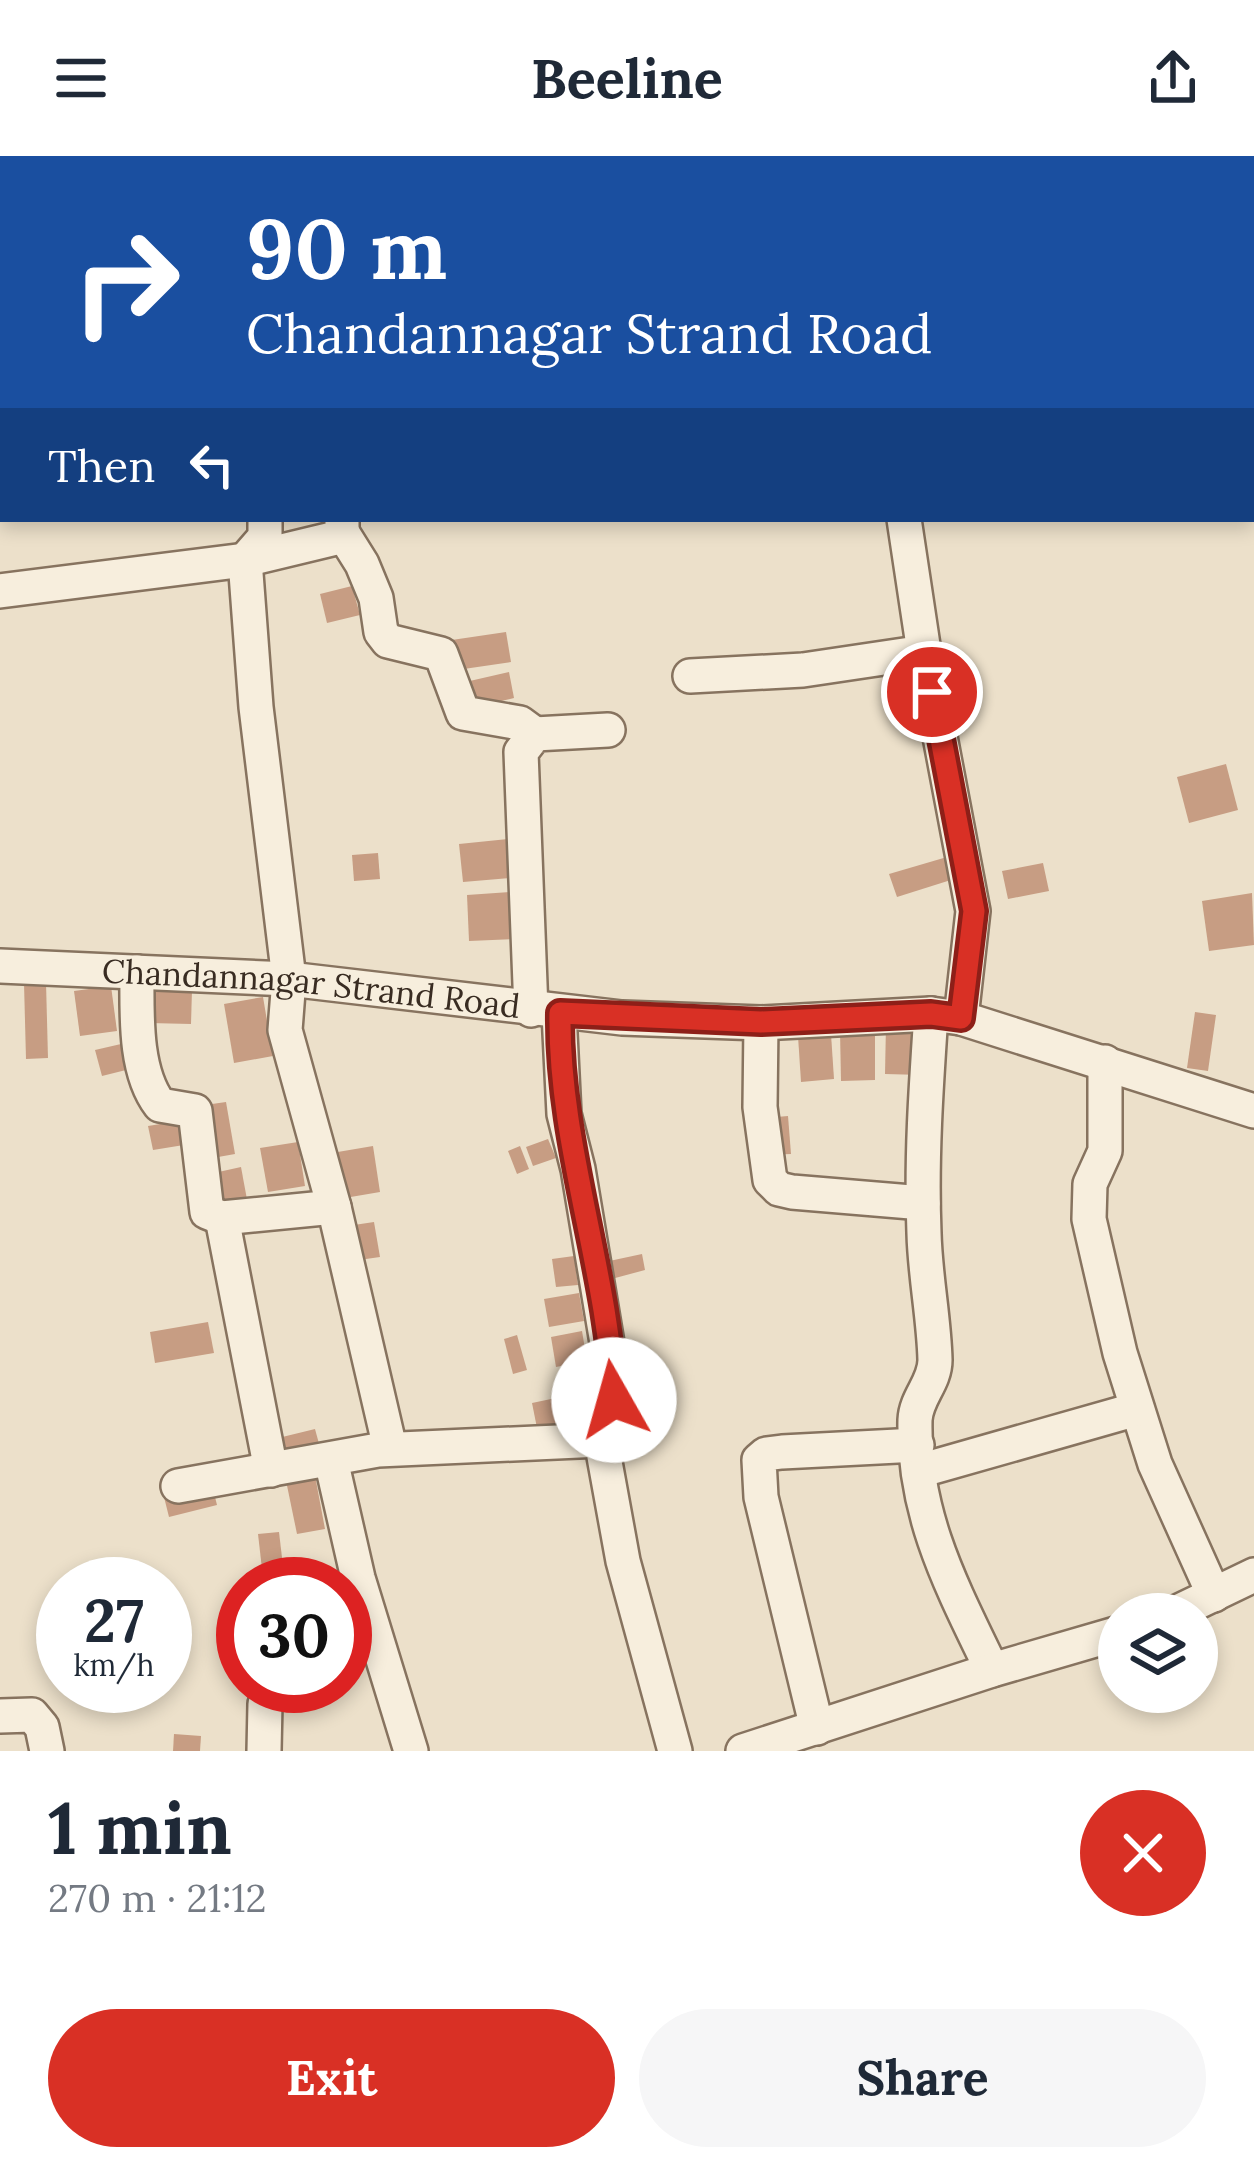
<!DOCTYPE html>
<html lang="en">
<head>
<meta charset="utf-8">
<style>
  body { margin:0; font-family:Lora,serif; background:#f6f6f7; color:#1f2937; height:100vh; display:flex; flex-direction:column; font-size:45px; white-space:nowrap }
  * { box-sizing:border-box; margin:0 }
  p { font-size:39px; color:#747a83 }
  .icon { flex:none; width:66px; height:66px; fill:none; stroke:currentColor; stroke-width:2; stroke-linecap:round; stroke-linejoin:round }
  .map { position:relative; height:1595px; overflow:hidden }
  .sheet { display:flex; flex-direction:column; background:#fff; flex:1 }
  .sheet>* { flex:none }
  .banner { position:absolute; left:0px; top:0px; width:1254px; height:366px; box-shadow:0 6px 18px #0003; background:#1a4fa0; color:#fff; overflow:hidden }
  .buttons { position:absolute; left:1098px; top:1437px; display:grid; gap:24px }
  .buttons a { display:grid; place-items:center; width:120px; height:120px; border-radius:50%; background:#fff; box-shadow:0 6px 18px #0003; font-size:60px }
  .speed { position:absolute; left:36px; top:1401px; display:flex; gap:24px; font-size:60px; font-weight:700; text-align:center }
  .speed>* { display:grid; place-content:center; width:156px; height:156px; border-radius:50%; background:#fff; box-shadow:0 6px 18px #0003; line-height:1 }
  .speed small { font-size:30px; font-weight:400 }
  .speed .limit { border:18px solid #d22; background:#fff; color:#111 }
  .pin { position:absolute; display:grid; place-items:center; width:102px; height:102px; color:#fff; margin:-51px; border:6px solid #fff; border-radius:50%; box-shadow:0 3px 12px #0007 }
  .me { position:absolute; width:132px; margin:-66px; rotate:353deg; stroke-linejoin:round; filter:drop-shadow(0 0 9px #0008) }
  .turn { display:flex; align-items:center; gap:42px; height:252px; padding:0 48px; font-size:54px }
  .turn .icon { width:156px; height:156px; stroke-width:2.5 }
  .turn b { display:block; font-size:84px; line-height:102px }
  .then { display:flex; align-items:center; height:114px; padding:0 48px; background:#0003; gap:24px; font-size:45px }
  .round { display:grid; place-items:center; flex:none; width:126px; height:126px; border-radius:63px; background:#f6f6f7 }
  .headline { display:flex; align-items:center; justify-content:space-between; height:204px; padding:0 48px }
  h1 { font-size:72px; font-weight:700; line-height:90px }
  .cta { display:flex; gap:24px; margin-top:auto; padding:24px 48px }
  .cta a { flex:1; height:138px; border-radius:72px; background:#d93025; color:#fff; font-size:48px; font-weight:700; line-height:138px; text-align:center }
  .cta a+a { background:#f6f6f7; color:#1f2937 }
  header { display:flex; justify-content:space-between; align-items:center; height:156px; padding:0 48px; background:#fff; font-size:54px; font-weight:700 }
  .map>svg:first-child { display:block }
  .building { fill:#c79d83 }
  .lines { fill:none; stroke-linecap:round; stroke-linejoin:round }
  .minor-casing { stroke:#87735f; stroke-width:38 }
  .minor { stroke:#f7eedd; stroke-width:33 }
  .route-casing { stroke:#8d1f18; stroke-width:30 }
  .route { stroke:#d93025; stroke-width:21 }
  .labels { text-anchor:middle; stroke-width:12; stroke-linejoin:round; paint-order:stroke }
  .street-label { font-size:33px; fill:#392c22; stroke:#f4ebd9 }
</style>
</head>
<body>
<header><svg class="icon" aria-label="menu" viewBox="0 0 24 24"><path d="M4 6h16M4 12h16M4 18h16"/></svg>Beeline<svg class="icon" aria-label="share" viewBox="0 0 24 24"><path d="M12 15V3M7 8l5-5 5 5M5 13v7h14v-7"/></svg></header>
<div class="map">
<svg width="1254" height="1595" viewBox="0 0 1254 1595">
  <rect width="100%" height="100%" fill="#ece0ca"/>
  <g class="building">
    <path d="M352,430L360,459L327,467L320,438Z"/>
    <path d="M506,476L511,506L450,515L445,485Z"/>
    <path d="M509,516L514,542L466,553L461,527Z"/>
    <path d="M1226,608L1238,654L1189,667L1177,621Z"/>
    <path d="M508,683L511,722L463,726L459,688Z"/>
    <path d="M378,697L380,723L354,725L352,699Z"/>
    <path d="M947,701L954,723L897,741L889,718Z"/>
    <path d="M1043,707L1049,735L1008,743L1002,715Z"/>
    <path d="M511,736L514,783L469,785L467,739Z"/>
    <path d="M1252,737L1254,789L1209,795L1202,745Z"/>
    <path d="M46,826L48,902L26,903L24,827Z"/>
    <path d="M111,830L117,875L80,880L74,835Z"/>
    <path d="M149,833L192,834L191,868L149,867Z"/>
    <path d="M263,841L273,900L234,907L224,848Z"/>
    <path d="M1195,856L1216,859L1208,915L1187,912Z"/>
    <path d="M886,868L923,870L922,919L885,918Z"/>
    <path d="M840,875H875V924L841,925Z"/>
    <path d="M831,878L834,923L801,926L798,880Z"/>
    <path d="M121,888L126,914L102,920L95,894Z"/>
    <path d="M226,946L235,998L207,1003L198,950Z"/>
    <path d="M788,960L791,998L767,999L765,962Z"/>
    <path d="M185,964L190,988L153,994L148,970Z"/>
    <path d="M548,983L556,1002L533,1010L526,991Z"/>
    <path d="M298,986L305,1030L268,1036L260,992Z"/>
    <path d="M373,990L380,1036L333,1044L326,998Z"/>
    <path d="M520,990L529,1013L517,1018L508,995Z"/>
    <path d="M241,1011L248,1049L211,1054L205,1019Z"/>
    <path d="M374,1066L380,1101L359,1104L354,1069Z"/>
    <path d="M642,1098L645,1114L604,1125L600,1107Z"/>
    <path d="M574,1100L578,1129L556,1131L552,1103Z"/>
    <path d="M579,1137L584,1165L549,1171L544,1143Z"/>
    <path d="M208,1166L214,1197L155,1207L150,1176Z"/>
    <path d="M582,1175L587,1205L556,1211L551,1181Z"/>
    <path d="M517,1179L527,1214L513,1218L504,1183Z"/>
    <path d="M570,1239L576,1269L538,1277L532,1247Z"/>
    <path d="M315,1273L321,1295L275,1306L270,1284Z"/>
    <path d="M313,1309L325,1373L297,1378L284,1315Z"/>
    <path d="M212,1329L217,1349L169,1361L164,1341Z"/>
    <path d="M279,1376L283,1410L262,1413L258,1378Z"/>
    <path d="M174,1578L201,1580L200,1595H173Z"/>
  </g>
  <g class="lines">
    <defs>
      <g id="minor">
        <path d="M182,0V3"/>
        <path d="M808,0L809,3"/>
        <path d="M90,3V0"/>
        <path d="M304,3L305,0"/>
        <path d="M607,3V0"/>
        <path d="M1251,221L1254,220"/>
        <path d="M0,303L3,302"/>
        <path d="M265,363V381L245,404L256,551L289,823L285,874L334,1051L390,1292"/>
        <path d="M904,363L924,496L973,755L961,862"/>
        <path d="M342,376L362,408L376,442L381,476L388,485L441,498L463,557L520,567L535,578"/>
        <path d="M0,435L245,404L336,382L342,376V363"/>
        <path d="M690,520L803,514L924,496"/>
        <path id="s1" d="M0,810L289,823L622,862L761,867L931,858L961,862L1254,955"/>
        <path d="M137,816C137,858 134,915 160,949L195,955L207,1056L222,1062L334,1051"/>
        <path d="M531,854L521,596L535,578L608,574"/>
        <path d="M559,857L564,958L578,1013L613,1223V1244L601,1284L623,1405L675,1595"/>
        <path d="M931,858C926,931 921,1004 924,1077C925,1120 934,1162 935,1204C935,1227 916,1241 915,1264C913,1359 952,1431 992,1514"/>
        <path d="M761,867L760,951L770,1024L779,1033L792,1036L923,1047"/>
        <path d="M1105,906V995L1090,1028L1089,1063L1120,1197L1155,1308L1214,1439"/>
        <path d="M222,1062L271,1314"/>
        <path d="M331,1304L358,1422L411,1595"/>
        <path d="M919,1315L1137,1253"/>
        <path d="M178,1330L378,1294L601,1284"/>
        <path d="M1173,1458L1254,1419"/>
        <path d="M0,1560L32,1559L42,1571L47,1595"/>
        <path d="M817,1572L761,1341L759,1304L766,1298L782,1296L917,1289"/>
        <path d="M264,1595L265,1548"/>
        <path d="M743,1595L992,1514L1119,1477"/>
      </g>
    </defs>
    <use href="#minor" class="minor-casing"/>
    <use href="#minor" class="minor"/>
  </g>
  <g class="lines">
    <defs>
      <path id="route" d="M614,1244C608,1113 558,988 560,857L761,866L931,858L961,862L974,755L932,536"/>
    </defs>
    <use href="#route" class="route-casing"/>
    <use href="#route" class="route"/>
  </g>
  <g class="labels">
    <g class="street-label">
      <text dy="12" stroke="none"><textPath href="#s1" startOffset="312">Chandannagar Strand Road</textPath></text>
    </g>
  </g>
</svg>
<div class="buttons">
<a><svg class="icon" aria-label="layers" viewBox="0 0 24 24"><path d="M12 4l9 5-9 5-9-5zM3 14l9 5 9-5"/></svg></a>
</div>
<div class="speed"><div>27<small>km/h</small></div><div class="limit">30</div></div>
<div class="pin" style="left:932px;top:536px;background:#d93025"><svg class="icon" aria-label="arrive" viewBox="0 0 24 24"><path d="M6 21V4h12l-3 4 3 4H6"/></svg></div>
<svg class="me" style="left:614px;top:1244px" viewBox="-20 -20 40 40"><circle r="19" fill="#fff"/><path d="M0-13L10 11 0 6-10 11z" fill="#d93025"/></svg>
<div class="banner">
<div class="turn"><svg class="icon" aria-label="right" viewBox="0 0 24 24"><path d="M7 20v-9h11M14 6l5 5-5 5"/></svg><div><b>90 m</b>Chandannagar Strand Road</div></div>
<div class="then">Then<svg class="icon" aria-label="left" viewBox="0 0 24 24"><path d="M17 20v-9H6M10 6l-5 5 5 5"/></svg></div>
</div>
</div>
<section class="sheet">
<div class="headline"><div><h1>1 min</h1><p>270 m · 21:12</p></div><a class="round" style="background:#d93025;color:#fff"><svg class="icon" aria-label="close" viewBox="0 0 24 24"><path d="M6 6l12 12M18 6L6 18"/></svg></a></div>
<div class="cta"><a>Exit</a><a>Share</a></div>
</section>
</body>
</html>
